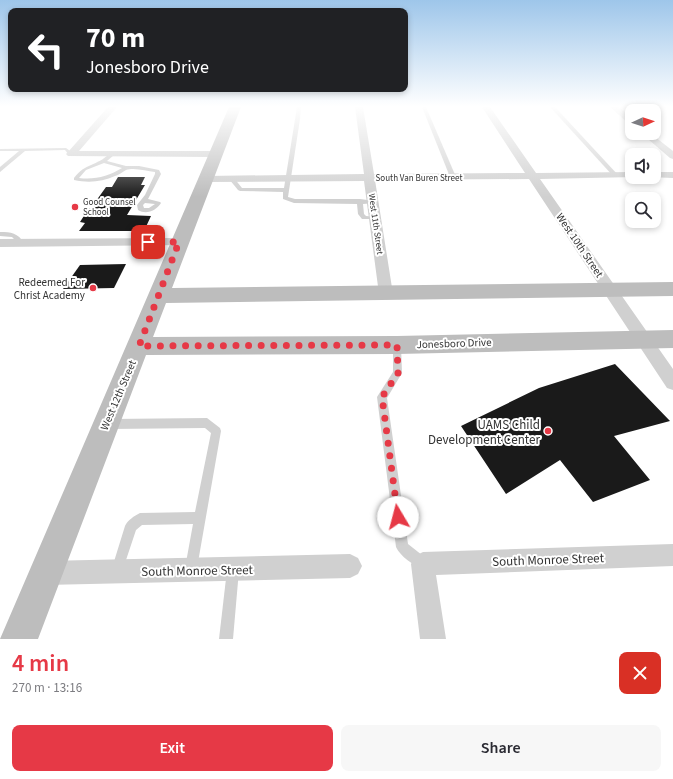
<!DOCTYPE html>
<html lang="en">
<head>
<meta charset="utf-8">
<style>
  body { margin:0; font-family:"Source Sans 3",sans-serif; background:#f7f7f7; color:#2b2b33; height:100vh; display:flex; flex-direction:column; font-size:15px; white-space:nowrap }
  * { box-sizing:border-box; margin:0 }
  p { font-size:13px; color:#7c7c81 }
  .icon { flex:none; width:22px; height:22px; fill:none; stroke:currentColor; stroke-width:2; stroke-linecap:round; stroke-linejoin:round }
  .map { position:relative; height:639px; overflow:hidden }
  .sheet { display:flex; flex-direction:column; background:#fff; flex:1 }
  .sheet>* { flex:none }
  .top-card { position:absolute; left:8px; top:8px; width:400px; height:84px; border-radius:8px; box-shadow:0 2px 6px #0003; background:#202124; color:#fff; overflow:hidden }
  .needle { width:26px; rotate:87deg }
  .fabs { position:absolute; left:625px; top:104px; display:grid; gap:8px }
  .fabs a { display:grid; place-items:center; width:36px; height:36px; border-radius:8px; background:#fff; box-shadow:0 2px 6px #0003; font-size:20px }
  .pin { position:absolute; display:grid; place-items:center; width:34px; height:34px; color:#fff; margin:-17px; border-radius:8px; box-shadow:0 2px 6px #0006 }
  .me { position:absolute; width:44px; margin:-22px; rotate:352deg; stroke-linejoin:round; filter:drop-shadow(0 0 3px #0008) }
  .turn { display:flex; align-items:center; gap:14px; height:84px; padding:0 12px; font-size:18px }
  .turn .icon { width:52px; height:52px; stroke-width:2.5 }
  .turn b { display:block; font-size:28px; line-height:34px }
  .round { display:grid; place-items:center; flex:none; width:42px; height:42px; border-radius:8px; background:#f7f7f7 }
  .headline { display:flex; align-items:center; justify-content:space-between; height:68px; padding:0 12px }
  h1 { font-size:24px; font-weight:600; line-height:30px; color:#e63946 }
  .button { display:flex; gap:8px; margin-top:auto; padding:8px 12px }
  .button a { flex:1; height:46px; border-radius:8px; background:#e63946; color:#fff; font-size:16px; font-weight:600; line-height:46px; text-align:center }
  .button a+a { background:#f7f7f7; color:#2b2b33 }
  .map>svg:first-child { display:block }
  .building { fill:#1a1a1a }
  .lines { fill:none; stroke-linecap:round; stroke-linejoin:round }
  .lane { fill:#d0d0d0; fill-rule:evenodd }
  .street { fill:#d0d0d0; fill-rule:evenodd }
  .secondary { fill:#bdbdbd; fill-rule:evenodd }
  .route { stroke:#e63946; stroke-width:7; stroke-dasharray:0 12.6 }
  .poi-dot { fill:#e63946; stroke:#fff; stroke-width:1.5 }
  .labels { text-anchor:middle; stroke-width:4; stroke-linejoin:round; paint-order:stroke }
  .far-street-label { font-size:9px; fill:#333; stroke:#fff }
  .far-poi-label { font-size:9px; fill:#333; stroke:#fff; text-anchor:start }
  .street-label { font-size:11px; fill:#333; stroke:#fff }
  .poi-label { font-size:11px; fill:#333; stroke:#fff; text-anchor:end }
  .near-poi-label { font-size:13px; fill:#333; stroke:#fff; text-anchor:end }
  .near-street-label { font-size:13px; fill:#333; stroke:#fff }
</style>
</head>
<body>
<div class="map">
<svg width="673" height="639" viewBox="0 0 673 639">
  <rect width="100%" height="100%" fill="#fff"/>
  <g class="building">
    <path d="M118,177H145L141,185H145L127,215L151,216L144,231H79L85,223L80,222L89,208H91L106,187H112Z"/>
    <path d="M126,264L114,288L63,289L80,265Z"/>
    <path d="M615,364L670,421L614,436L650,480L593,502L560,460L506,494L461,426L539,388Z"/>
  </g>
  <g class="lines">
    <g class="lane">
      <path d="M297,107H301L300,119L288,197L295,199H360L375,201V203L363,204L364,214L366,216L377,217V219H362L358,214L357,204L294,203L283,199V192L240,191L238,190L229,179L230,178H234L242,188H284Z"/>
      <path d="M422,107H426L456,177L455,178L450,177Z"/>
      <path d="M550,107H555L618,175V177H614Z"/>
      <path d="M66,148L73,153V155H69L65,150L25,151L0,172V167L19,151H0V149Z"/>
      <path d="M109,154L114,155L107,161L126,166H139L159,170L161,174L148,199L160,202L161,203C156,211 146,215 138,210L137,205L145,195L155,174V172C146,171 134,167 126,170C122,172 119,175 115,176C102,182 88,183 74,180V178C85,163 97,166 109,154ZM104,163L122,168C109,176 95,180 79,178L86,170ZM145,203L155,204L149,208H144L143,205Z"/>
      <path d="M0,232C11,232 18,233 24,243L21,245L19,244L12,237L0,236Z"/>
      <path d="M397,342L400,343L401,345L402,373L387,398L408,544L427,559L429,563L427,567L423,569C414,566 400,556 396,547L377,397L393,372V345L394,343Z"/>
      <path d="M207,418L220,428L221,431L197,568L195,572L191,574L187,572L185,568L193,524L142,525L136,530L122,572L118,574L114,572L112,568L125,526C128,520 134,516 140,513L195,512L211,433L205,428L110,429L107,427L105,424L107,421L110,419Z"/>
      <path d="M233,564L237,566L239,570L233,639H219L227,570L229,566Z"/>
    </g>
    <g class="street">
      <path d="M108,107H117L79,151H215L220,154L215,157L68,156L66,154L68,152Z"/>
      <path d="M355,107H363L374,174L525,173L482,107H490L536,173L632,172V177H636L540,179L673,369V390L667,388L529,179L375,180L393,294L391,298L386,299L381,298L379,294L364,181L206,182L201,179L206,176L364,174Z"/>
      <path d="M610,107H619L632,118V125L629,124Z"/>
      <path d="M641,133H650L673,151V159L670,158Z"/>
      <path d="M654,172H673V178L650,177H654Z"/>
      <path d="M179,238L183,239L185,242L183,245L0,247V239Z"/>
      <path d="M673,544V566L436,575L446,639H420L411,564L415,556L423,552Z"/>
      <path d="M350,554L358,558L362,566L358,574L350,578L45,585L37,581L33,573L37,565L45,561Z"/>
    </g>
    <path class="secondary" d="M229,107H241L172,288L673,282V296L166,303L153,337L397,336L673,330V348L397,354L146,355L38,639H0Z"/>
  </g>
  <linearGradient id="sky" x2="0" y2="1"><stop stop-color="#9ec6ea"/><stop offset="0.54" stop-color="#fff"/><stop offset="1" stop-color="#fff" stop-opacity="0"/></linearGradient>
  <rect width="673" height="197" fill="url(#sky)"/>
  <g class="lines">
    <path class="route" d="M148,242H179L139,346L397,345L398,373L382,397L398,517"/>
  </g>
  <g class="poi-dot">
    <circle cx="75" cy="207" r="4"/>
    <circle cx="93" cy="288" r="4"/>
    <circle cx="548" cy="431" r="4"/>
  </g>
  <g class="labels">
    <g class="far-street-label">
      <text x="419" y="181">South Van Buren Street</text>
      <text transform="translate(376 224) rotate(82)" y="3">West 11th Street</text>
    </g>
    <g class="far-poi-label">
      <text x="83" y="205">Good Counsel<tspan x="83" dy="10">School</tspan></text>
    </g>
    <g class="street-label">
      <text transform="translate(580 245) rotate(56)" y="4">West 10th Street</text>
      <text transform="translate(454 343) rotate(-2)" y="4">Jonesboro Drive</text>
      <text transform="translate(118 395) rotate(-67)" y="4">West 12th Street</text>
    </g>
    <g class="poi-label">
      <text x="85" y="286">Redeemed For<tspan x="85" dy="13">Christ Academy</tspan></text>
    </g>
    <g class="near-poi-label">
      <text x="540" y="429">UAMS Child<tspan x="540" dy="15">Development Center</tspan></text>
    </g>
    <g class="near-street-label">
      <text transform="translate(548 559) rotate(-2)" y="5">South Monroe Street</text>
      <text transform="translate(197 570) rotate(-1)" y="5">South Monroe Street</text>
    </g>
  </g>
</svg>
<div class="fabs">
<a><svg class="needle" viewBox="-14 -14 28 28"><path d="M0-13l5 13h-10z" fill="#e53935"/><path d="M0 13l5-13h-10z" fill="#7c7c81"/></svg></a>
<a><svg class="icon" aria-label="sound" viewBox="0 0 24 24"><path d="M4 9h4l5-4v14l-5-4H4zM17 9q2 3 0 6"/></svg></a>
<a><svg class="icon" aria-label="search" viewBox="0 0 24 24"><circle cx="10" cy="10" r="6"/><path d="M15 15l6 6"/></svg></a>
</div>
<div class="pin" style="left:148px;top:242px;background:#d93025"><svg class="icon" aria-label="arrive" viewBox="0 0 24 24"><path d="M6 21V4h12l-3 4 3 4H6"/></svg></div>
<svg class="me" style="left:398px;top:517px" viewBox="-20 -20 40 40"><circle r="19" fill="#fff"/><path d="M0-13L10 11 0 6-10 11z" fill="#e63946"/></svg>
<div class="top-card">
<div class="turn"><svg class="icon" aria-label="left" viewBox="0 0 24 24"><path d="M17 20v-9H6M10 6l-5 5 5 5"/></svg><div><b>70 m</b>Jonesboro Drive</div></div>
</div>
</div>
<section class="sheet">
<div class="headline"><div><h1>4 min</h1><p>270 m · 13:16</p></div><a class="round" style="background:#d93025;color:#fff"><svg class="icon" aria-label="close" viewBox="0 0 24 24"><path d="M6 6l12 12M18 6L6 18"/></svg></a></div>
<div class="button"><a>Exit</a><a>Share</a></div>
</section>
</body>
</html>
